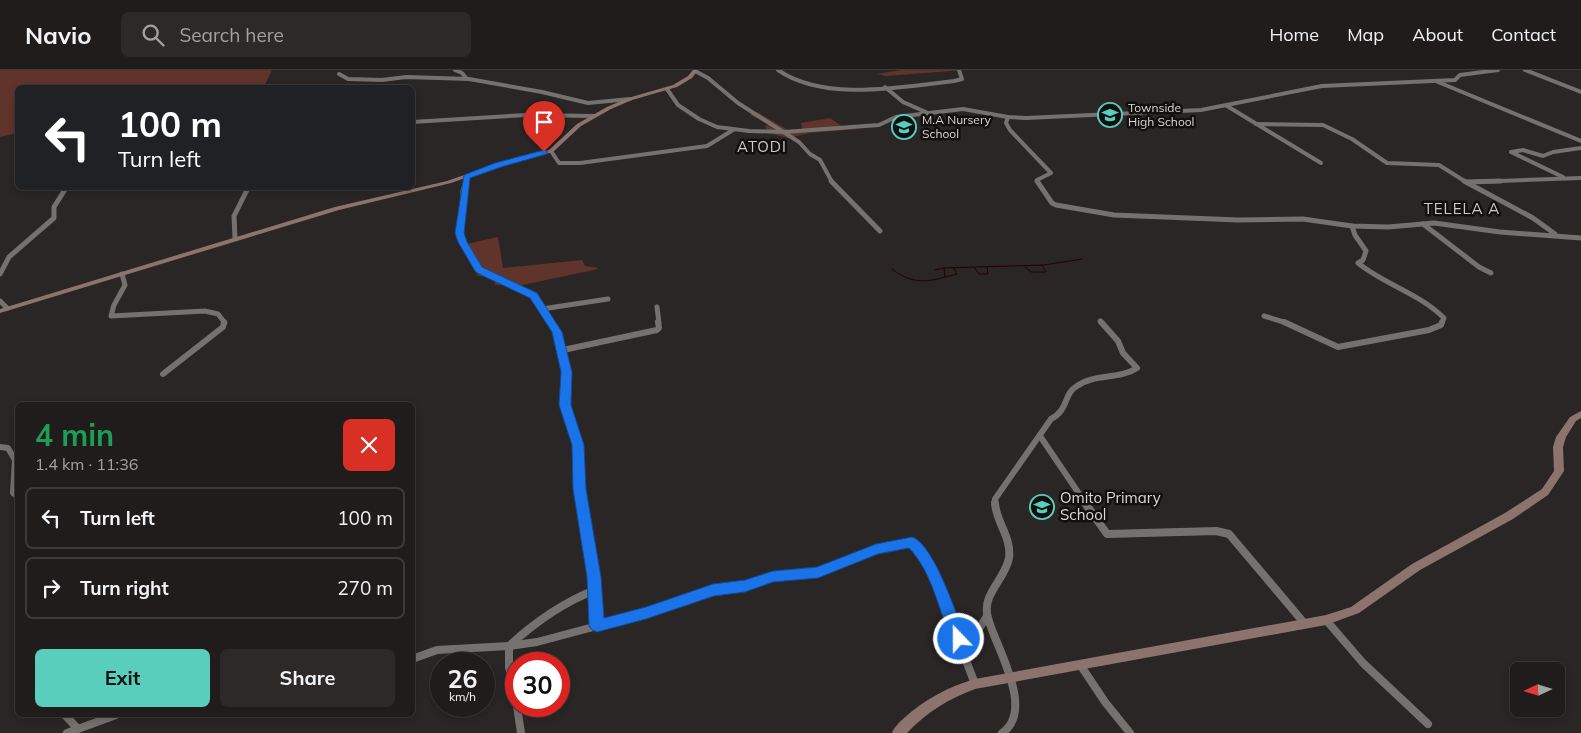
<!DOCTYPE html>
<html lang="en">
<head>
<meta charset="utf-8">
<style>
  body { margin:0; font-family:Mulish,sans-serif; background:#2d2929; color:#f1f3f6; height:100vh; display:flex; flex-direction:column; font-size:19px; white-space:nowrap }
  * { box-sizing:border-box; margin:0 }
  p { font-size:16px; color:#a2a1a3 }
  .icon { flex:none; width:28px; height:28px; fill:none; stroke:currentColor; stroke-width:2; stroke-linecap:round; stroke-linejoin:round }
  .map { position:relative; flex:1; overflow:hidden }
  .panel { position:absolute; left:15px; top:332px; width:400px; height:315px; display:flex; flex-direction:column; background:#201c1c; border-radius:8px; box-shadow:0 2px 8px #0003,0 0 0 1px #3d3a3b }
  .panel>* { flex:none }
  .banner { position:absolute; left:15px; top:15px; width:400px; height:105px; border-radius:8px; box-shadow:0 2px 8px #0003,0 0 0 1px #3d3a3b; background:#202124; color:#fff; overflow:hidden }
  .needle { width:32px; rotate:266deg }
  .fabs { position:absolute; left:1510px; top:592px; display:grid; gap:10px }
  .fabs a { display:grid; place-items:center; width:55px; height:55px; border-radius:8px; background:#201c1c; box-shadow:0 2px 8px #0003,0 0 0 1px #3d3a3b; font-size:25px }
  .speed { position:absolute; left:430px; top:582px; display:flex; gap:10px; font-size:25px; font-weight:700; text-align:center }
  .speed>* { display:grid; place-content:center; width:65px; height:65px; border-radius:50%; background:#201c1c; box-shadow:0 2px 8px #0003,0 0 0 1px #3d3a3b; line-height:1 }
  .speed small { font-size:12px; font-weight:400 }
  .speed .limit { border:8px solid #d22; background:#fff; color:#111 }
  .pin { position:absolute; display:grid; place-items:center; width:42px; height:42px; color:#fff; margin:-51px -21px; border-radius:50% 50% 50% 0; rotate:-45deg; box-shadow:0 0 5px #0007 }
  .pin .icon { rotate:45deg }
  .me { position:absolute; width:55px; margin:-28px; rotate:338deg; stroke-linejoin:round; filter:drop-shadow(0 0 4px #0008) }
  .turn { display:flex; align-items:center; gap:18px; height:105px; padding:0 20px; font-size:22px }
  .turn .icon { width:65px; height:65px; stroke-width:2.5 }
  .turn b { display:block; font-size:35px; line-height:42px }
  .round { display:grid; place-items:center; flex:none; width:52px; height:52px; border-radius:8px; background:#2d2929 }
  .overview { display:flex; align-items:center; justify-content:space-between; height:85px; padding:0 20px }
  h1 { font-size:30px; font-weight:700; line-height:38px; color:#1e9e55 }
  .action { display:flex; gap:10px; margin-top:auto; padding:10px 20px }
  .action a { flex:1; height:58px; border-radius:8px; background:#5acebd; color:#111; font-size:20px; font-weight:700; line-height:58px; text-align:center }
  .action a+a { background:#2d2929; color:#f1f3f6 }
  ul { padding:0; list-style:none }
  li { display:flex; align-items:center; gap:15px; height:62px; margin:0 10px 8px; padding:0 10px; border:2px solid #3d3a3b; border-radius:8px }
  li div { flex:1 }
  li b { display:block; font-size:19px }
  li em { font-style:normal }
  header { display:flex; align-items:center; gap:30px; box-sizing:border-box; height:70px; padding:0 25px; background:#201c1c; border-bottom:1px solid #3d3a3b }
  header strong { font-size:24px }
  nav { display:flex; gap:28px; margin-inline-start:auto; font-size:18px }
  .search { width:350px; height:45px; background:#2d2929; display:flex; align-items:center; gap:12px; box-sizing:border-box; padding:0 18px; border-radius:8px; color:#a2a1a3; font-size:19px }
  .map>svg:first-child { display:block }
  .green { fill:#60342b }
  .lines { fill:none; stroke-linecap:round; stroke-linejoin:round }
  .stream { stroke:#260000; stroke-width:1 }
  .street-far3 { stroke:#75716f; stroke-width:4 }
  .street-far2 { stroke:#75716f; stroke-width:5 }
  .street-far1 { stroke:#75716f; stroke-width:6 }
  .street { stroke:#75716f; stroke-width:8 }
  .secondary { fill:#8c736d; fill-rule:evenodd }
  .route { fill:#1a73e8; stroke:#114b97 }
  .labels { text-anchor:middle; stroke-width:5; stroke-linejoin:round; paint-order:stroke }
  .far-poi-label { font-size:12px; fill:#dad7d7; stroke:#11100f; text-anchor:start }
  .far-quarter-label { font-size:15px; letter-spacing:1px; fill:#cfc9c8; stroke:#11100f }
  .poi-label { font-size:15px; fill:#dad7d7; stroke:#11100f; text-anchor:start }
</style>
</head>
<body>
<header>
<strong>Navio</strong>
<div class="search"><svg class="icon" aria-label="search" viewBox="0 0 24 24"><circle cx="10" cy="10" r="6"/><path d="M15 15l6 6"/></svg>Search here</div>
<nav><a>Home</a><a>Map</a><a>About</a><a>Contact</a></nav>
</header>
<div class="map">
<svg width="1581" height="663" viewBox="0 0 1581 663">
  <rect width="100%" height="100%" fill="#2a2625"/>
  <g class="green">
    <path d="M0,0H272L264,17L18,18L17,63L0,67Z"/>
    <path d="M901,0H964L886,6L877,4Z"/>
    <path d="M757,42L788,60L802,59L801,53L830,48L846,59H859L810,63L788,68L769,63L765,56L769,55L750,45Z"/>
    <path d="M498,167L503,198L582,190L585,196L599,198L594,200L522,215H495V206H478L462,175Z"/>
  </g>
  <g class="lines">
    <g class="stream">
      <path d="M974,197L979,204H988L987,197"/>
      <path d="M1025,197L1031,202H1046L1042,195"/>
      <path d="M892,199C910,213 924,213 945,207L944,198L1044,195L1082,189"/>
      <path d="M935,200L944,198"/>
      <path d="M945,207L957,204L954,198"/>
    </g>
    <g class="street-far3">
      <path d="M455,0L462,3L466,8"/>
      <path d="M778,0C824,32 901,17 954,11L962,9L959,0"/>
      <path d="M1525,0L1581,22"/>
      <path d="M695,1L708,8L738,33L799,72L810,84L820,90L832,112"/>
      <path d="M339,4L348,9L382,10L406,7L469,9L542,22L588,33L630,29"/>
      <path d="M1438,12L1581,71"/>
      <path d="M885,17L903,32L928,43"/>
      <path d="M667,19L678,35L699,49L717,57L749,61L784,62L879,55L896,47L963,39L1008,47L1026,48L1201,40L1322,16L1455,10L1460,5L1498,0"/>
      <path d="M1227,36L1321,93"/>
      <path d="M1008,47L1006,53L1010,60L1051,103L1037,110L1038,112"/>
      <path d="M412,52L526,45L594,46"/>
      <path d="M1256,54L1323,55L1352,69L1387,93L1439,95L1466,112"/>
      <path d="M551,81L559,93H580L707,76L733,60"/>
      <path d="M1563,107L1511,82L1523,80L1543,86L1553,82L1581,78"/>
      <path d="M466,112L467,107"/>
      <path d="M1472,112L1581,108"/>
    </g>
    <g class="street-far2">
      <path d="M466,111L463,121V146L460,161L462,172L482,202L527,222L537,229L552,253"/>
      <path d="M831,111L880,161"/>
      <path d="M1037,111L1052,133L1056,135L1114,145L1238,150L1303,149L1352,156L1388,157L1434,153L1500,162L1581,168"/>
      <path d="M1464,111L1533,148L1555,164"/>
      <path d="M1466,112L1500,111"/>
      <path d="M1423,154L1479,197L1491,203"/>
      <path d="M1352,156L1355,165L1366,181L1363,190L1358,193C1385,215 1419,223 1444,248L1442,253"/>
      <path d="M235,168L234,146L248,118"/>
      <path d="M0,204L9,187L54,148V137L66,118"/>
      <path d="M122,204L125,215L114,235L111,246L205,241L218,244L225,253"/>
      <path d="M0,231L7,238"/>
      <path d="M657,237L659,253"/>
      <path d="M542,239L608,229"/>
      <path d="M1264,246L1287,253"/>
      <path d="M1100,251L1102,253"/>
    </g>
    <g class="street-far1">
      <path d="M551,252L557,262L566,302L565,335L578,375L579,419L582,434"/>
      <path d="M1284,252L1338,277L1429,260L1441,255L1442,252"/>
      <path d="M563,280L657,260L659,258L658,252"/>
      <path d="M163,304L223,257L224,252"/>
      <path d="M1040,366L1086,434"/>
      <path d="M0,377L8,378L15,390L13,423L18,427"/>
      <path d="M995,434V429L1051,349C1069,340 1063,324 1077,316C1095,303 1119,310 1137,298L1123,283L1118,271L1101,252"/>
    </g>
    <g class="street">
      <path d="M581,433L594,507L597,556"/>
      <path d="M995,433C996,452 1012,468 1009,488C1005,510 981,524 988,548C995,576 1036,640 1002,663"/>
      <path d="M1085,433L1107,464L1216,461L1229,464L1305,554"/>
      <path d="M1326,550L1363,593L1428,654"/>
      <path d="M964,583L987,546"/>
      <path d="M412,589L437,580L509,576L537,572L646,543L713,520L745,516L773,507L818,503L887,476L912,472L920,481L934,506L975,614"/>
      <path d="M1081,596L1105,632L1130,663"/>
      <path d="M516,630L509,597V576C535,552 562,533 595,520"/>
      <path d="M517,636L521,663"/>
      <path d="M65,645L77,658"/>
      <path d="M67,663L116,645"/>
    </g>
    <g class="secondary">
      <path d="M693,0H698L692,8L677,17L632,30L611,39L581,56L553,82L500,96L451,113L339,140L0,243V239L335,137L447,111L496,94L549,80L577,54L607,37L628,28L673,15L688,6Z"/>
      <path d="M1581,341V348L1576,351L1566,367L1563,377L1564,401L1548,425L1513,449L1420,500L1359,543L1326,555L975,619C948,629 927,642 907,663H892C894,657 899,653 904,648C925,629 948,617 975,609L1326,545L1351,537L1412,494L1505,443L1542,419L1554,401L1553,377L1556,367L1570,347Z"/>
    </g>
  </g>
  <path class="route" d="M544,80L547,81V84L501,97L470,108L464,163L467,172L482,197L537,223L562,262L572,302L571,335L584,375L586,419L601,507L604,548L646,537L713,514L745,510L773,501L817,497L876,474L912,467C934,474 957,546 966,569L964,573L959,575L953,573C939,543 933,503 909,478L878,484L818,508L773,512L745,522L714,526L646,549L597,562L592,560L589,556L587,507L573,419L572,375L559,335L561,302L552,262L530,228L479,204L475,201L458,172L455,163L464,105L495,93Z"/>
  <defs>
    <symbol id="school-ring" viewBox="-11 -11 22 22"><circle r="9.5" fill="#11100f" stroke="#5acebd" stroke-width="1.5"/><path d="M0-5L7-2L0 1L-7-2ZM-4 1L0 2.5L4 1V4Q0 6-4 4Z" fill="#5acebd"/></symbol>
  </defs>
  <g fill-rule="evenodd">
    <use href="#school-ring" x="1096" y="31" width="28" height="28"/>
    <use href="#school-ring" x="890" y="43" width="28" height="28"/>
    <use href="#school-ring" x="1028" y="423" width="28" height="28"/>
  </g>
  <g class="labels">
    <g class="far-poi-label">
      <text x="1128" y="42">Townside<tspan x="1128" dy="14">High School</tspan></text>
      <text x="922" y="54">M.A Nursery<tspan x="922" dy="14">School</tspan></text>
    </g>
    <g class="far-quarter-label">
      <text x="762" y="82">ATODI</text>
      <text x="1462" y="144">TELELA A</text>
    </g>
    <g class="poi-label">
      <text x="1060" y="433">Omito Primary<tspan x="1060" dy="17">School</tspan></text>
    </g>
  </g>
</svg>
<div class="fabs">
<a><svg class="needle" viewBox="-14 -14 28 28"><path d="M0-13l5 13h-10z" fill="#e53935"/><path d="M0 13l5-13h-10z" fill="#a2a1a3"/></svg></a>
</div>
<div class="speed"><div>26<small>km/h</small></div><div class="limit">30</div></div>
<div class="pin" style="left:544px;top:82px;background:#d93025"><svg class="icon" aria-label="arrive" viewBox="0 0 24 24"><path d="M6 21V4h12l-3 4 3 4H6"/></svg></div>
<svg class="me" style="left:959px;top:569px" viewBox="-20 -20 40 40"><circle r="17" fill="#1a73e8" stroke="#fff" stroke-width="3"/><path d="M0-11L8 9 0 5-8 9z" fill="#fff"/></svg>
<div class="banner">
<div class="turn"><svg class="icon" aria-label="left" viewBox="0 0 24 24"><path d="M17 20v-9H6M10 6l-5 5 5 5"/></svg><div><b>100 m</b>Turn left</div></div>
</div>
<section class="panel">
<div class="overview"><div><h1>4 min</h1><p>1.4 km · 11:36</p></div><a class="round" style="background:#d93025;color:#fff"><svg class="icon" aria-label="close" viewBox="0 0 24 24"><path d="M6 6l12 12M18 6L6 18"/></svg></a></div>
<ul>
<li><svg class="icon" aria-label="left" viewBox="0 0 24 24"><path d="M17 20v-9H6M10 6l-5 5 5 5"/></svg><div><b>Turn left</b></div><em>100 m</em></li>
<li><svg class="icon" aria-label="right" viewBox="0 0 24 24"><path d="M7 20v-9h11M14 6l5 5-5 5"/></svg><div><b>Turn right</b></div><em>270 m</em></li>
</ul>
<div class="action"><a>Exit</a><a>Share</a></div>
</section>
</div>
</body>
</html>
